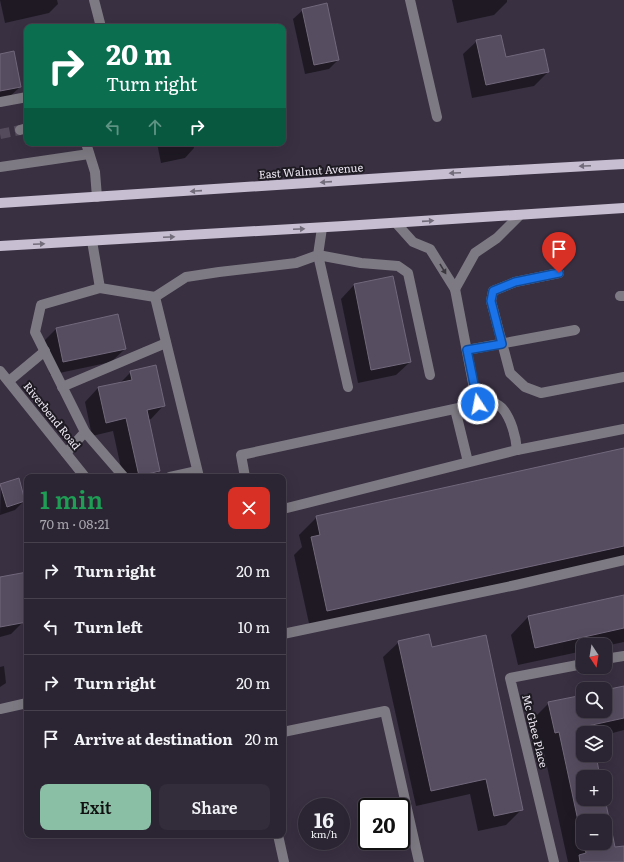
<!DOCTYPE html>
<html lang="en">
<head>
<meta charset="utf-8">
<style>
  body { margin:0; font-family:Literata,serif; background:#332c3a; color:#f1f3f6; height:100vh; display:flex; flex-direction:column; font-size:15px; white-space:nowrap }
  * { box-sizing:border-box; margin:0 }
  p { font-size:13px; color:#a6a4ac }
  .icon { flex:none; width:22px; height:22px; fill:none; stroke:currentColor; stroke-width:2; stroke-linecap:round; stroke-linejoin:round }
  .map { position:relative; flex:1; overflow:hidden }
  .details { position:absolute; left:24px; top:474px; width:262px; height:364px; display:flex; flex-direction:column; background:#2b2432; border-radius:8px; box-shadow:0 4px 16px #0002,0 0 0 1px #47414d }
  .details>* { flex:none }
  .top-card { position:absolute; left:24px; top:24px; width:262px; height:122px; border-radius:8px; box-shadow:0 4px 16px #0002,0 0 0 1px #47414d; background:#0b6e4f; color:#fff; overflow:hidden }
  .needle { width:26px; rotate:168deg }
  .fabs { position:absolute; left:576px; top:638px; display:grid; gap:8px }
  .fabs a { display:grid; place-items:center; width:36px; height:36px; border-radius:8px; background:#2b2432; box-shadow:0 4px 16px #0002,0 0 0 1px #47414d; font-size:20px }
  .speed { position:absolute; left:298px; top:798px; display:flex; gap:8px; font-size:20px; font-weight:700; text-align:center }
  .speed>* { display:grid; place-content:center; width:52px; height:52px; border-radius:50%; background:#2b2432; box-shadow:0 4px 16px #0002,0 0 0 1px #47414d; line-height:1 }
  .speed small { font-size:10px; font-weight:400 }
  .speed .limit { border:2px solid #111; border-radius:6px; background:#fff; color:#111 }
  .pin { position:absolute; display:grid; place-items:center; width:34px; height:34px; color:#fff; margin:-41px -17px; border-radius:50% 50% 50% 0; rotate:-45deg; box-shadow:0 0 4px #0007 }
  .pin .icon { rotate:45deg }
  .me { position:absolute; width:44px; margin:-22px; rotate:349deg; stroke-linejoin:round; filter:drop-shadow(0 0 3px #0008) }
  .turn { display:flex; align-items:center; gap:14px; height:84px; padding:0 16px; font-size:18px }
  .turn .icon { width:52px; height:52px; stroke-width:2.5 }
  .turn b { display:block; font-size:28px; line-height:34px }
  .lanes { display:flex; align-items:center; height:38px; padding:0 16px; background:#0003; justify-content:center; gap:20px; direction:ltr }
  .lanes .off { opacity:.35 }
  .round { display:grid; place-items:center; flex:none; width:42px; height:42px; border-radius:8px; background:#332c3a }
  .summary { display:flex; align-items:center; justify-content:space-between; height:68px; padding:0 16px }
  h1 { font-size:24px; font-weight:600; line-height:30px; color:#1e9e55 }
  .primary-button { display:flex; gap:8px; margin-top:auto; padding:8px 16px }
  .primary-button a { flex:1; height:46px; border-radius:8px; background:#8abfa5; color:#111; font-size:16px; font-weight:600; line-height:46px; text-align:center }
  .primary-button a+a { background:#332c3a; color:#f1f3f6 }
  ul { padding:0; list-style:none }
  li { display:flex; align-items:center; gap:12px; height:56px; padding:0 16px; border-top:1px solid #47414d }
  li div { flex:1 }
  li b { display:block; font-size:15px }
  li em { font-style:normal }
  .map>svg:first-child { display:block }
  .shadow { fill:#0007; fill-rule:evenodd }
  .building { fill:#564d60; stroke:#72687c }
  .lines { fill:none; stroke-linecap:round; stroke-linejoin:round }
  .minor-tunnel { stroke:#544b5c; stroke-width:10; stroke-dasharray:10 5; stroke-linecap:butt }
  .minor { stroke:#7e7a83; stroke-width:10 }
  .major { stroke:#c7bed1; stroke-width:10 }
  .oneway { fill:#726c7a }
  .oneway2 { fill:#3b373f }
  .route-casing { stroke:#114b97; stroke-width:10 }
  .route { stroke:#1a73e8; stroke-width:7 }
  .labels { text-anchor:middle; stroke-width:4; stroke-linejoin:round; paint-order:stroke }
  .street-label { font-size:11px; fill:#ece7f2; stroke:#1e1a22 }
</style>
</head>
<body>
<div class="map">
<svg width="624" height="862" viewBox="0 0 624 862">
  <rect width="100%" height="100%" fill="#393042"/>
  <g class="shadow">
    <path d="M0,0H57L58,4L49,13L5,23Z"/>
    <path d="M452,0H507V2L494,15L457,23Z"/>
    <path d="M303,10L338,60L329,69L305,74L293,19Z"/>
    <path d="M477,41L505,59L548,72L534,86L472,98L463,54Z"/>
    <path d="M0,55L20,87L6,100L0,102Z"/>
    <path d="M157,143H193L194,148L185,158L161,163Z"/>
    <path d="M392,277L410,362L396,375L358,383L341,299L354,285Z"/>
    <path d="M56,329L125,349L111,362L50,375L43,342Z"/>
    <path d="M131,372L164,405L151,419L148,420L159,471L153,477H123L113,431L92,436L85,402L98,388L119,384Z"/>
    <path d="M624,449V559L310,628L294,555L302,547L299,535L317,517Z"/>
    <path d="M1,485L24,501L15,510L0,515Z"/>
    <path d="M27,573V622H23L11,634L0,637V578Z"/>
    <path d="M624,596V642L605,646L583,645V651L518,665L511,635L528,617Z"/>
    <path d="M399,642L431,648L522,809L506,825L478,831L470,794L416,806L383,657Z"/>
    <path d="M4,666L6,683L0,687V667Z"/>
    <path d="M624,687V730L605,735V733H583V755H595L599,777H583V799H604L614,849L624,847V862H568L543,748L539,749L532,720L549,703L583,696V711H605V691ZM583,821H605V843H583Z"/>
  </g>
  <g class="building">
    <path d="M327,3L339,60L314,65L302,9Z"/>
    <path d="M501,35L506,57L544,49L549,72L486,85L476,40Z"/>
    <path d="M14,51L21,87L0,91V54Z"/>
    <path d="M393,276L411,362L371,370L354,284Z"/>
    <path d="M118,314L126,349L63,362L56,328Z"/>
    <path d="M156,365L165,406L147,410L160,471L139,476L126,418L106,423L98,387L132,380L130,371Z"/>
    <path d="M624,448V546L327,611L311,537L320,535L316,516Z"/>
    <path d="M19,478L25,501L7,507L0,484Z"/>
    <path d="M27,572V622L0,627V577Z"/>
    <path d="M624,595V628L535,648L528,616Z"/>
    <path d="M429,634L432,647L486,635L523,810L494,816L486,779L431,791L398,641Z"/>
    <path d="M624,686V718L583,727V755H596L600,777H583V799H605L615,847L624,846V862H580L579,855L586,853L584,843H605V821H583V837L582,829L580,830L559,732L555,733L548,702L583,695V711H605V690Z"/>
  </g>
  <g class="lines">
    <path class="minor-tunnel" d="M0,134L20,130"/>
    <g class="minor">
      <path d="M94,0L101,27"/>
      <path d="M410,0L437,117"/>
      <path d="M0,102L27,97"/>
      <path d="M20,130L27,128"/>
      <path d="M86,143L95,172L97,197"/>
      <path d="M0,167L89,154"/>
      <path d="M396,223L413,242L430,249L455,289L475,253L497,238L519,216"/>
      <path d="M92,241L100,288"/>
      <path d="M559,273L515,282L493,291L491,301L510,373L525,387L541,393L624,377"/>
      <path d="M455,289L477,404"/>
      <path d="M620,296H624"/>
      <path d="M155,297L186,277L219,272L296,263L318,255L322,228"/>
      <path d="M467,350L575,330"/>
      <path d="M0,371L85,477"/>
      <path d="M9,381L45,351"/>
      <path d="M62,387L166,343"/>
      <path d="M348,387L318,255L361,263L398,266L408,273L430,375"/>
      <path d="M455,409L468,462"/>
      <path d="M517,450L624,429"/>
      <path d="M66,453L85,432"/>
      <path d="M124,477L85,432L35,332L41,305L100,288L155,297L199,477"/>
      <path d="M170,477L197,471"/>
      <path d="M245,477L241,455L491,401C494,403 499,405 502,408C511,418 516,437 517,450L283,509"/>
      <path d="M283,634L516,585L624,560"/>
      <path d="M605,659L624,656"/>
      <path d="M0,709L27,703"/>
      <path d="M283,732L385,711L419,862"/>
      <path d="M278,835L284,862"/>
      <path d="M554,862L510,678L583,664"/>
    </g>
    <g class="major">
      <path d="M0,203L445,174L624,164"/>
      <path d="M0,246L344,226L624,208"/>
    </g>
  </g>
  <defs><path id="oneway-solid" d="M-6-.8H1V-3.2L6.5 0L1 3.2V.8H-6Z"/></defs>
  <g class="oneway">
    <use href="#oneway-solid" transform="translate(585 166) rotate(177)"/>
    <use href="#oneway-solid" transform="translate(455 173) rotate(177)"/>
    <use href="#oneway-solid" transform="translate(326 182) rotate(176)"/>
    <use href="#oneway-solid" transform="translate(196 191) rotate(176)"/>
    <use href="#oneway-solid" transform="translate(428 221) rotate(-4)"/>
    <use href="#oneway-solid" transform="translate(299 229) rotate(-3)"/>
    <use href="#oneway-solid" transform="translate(169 237) rotate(-3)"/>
    <use href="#oneway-solid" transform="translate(39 244) rotate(-3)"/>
  </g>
  <use class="oneway2" href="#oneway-solid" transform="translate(443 269) rotate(59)"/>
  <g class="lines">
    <defs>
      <path id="route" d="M478,404L467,350L502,344L491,301L493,291L515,282L559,273"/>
    </defs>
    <use href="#route" class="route-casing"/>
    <use href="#route" class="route"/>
  </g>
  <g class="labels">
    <g class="street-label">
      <text transform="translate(311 171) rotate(-4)" y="4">East Walnut Avenue</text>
      <text transform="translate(52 416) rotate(51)" y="4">Riverbend Road</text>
      <text transform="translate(535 731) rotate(76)" y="4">Mc Ghee Place</text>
    </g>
  </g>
</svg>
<div class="fabs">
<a><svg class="needle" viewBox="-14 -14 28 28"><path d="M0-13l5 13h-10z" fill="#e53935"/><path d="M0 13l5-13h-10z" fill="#a6a4ac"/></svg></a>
<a><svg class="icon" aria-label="search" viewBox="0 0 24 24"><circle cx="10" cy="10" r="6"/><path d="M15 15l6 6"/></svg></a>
<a><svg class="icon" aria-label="layers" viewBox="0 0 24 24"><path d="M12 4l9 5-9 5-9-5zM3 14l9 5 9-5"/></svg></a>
<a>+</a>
<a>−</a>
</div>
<div class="speed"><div>16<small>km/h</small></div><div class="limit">20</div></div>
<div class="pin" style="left:559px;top:273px;background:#d93025"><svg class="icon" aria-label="arrive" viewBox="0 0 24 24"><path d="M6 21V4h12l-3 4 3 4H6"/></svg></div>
<svg class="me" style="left:478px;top:404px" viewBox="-20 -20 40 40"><circle r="17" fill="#1a73e8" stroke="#fff" stroke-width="3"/><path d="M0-11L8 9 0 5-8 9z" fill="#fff"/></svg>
<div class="top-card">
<div class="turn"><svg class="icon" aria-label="right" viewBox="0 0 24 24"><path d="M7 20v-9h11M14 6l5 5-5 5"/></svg><div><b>20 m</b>Turn right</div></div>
<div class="lanes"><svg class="icon off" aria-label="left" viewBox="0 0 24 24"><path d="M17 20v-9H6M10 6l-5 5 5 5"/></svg><svg class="icon off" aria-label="ahead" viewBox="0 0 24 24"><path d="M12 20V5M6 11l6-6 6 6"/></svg><svg class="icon" aria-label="right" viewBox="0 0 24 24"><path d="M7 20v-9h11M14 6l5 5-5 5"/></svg></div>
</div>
<section class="details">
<div class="summary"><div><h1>1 min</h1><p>70 m · 08:21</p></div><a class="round" style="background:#d93025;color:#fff"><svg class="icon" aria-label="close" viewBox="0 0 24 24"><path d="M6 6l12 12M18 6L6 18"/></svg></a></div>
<ul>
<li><svg class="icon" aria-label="right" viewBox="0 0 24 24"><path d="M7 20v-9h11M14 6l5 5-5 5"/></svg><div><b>Turn right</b></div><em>20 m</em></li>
<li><svg class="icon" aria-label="left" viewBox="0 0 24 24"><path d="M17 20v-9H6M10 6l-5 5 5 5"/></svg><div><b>Turn left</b></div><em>10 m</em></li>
<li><svg class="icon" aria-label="right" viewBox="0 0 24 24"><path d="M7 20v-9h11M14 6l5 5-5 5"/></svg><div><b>Turn right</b></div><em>20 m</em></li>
<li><svg class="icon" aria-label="arrive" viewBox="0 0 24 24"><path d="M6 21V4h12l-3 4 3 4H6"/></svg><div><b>Arrive at destination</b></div><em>20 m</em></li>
</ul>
<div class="primary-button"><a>Exit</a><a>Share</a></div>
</section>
</div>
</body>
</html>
